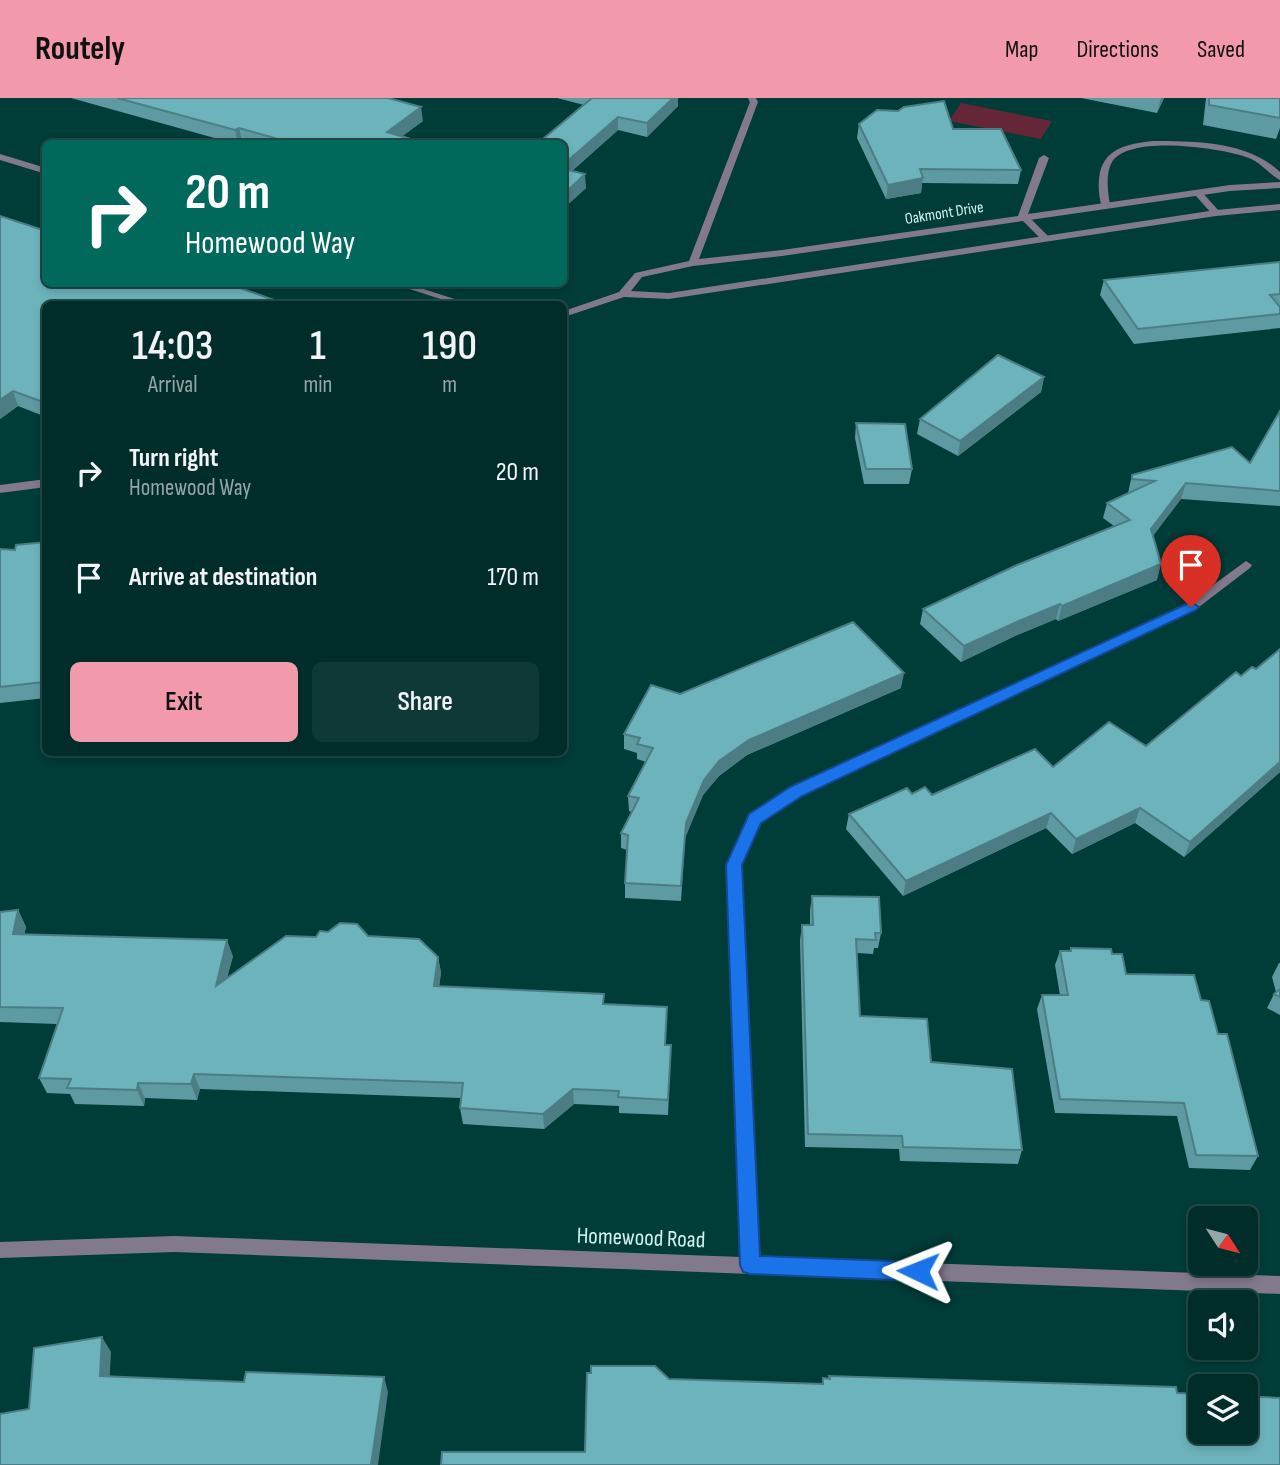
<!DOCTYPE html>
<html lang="en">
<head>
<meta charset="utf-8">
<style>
  body { margin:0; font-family:"Sofia Sans Condensed",sans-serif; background:#0e3936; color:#f1f3f6; height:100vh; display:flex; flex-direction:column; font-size:26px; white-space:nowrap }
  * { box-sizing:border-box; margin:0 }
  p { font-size:23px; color:#95a8a8 }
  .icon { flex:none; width:38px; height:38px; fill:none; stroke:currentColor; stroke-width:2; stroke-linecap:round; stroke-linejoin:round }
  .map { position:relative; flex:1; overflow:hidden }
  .panel { position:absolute; left:42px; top:203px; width:525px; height:455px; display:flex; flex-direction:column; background:#002d2a; border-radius:10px; box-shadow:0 4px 10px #0003,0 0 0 2px #224947 }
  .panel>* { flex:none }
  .banner { position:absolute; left:42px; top:42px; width:525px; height:147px; border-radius:10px; box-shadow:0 4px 10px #0003,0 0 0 2px #224947; background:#00695c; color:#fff; overflow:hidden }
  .needle { width:46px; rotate:126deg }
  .fabs { position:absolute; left:1188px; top:1108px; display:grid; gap:14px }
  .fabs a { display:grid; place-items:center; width:70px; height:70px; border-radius:10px; background:#002d2a; box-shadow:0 4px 10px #0003,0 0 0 2px #224947; font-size:35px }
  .pin { position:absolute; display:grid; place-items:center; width:60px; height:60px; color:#fff; margin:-72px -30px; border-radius:50% 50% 50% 0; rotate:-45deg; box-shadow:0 0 7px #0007 }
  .pin .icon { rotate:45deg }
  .me { position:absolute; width:77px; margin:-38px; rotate:272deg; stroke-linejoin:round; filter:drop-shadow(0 0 5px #0008) }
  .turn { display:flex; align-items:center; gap:24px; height:147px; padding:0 28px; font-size:32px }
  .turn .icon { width:91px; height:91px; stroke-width:2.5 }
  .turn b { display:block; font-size:49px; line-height:60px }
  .eta { display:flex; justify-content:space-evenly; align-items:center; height:119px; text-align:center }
  .eta b { font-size:42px; font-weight:600; line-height:49px }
  .button { display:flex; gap:14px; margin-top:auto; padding:14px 28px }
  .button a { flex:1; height:80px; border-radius:10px; background:#f29aac; color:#111; font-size:28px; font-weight:600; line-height:80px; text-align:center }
  .button a+a { background:#0e3936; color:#f1f3f6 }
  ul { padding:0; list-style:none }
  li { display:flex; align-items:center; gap:21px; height:105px; padding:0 28px }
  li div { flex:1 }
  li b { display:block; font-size:26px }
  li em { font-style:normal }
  header { display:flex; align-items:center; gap:42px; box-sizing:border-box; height:98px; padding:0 35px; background:#f29aac; color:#111 }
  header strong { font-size:33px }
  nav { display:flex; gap:38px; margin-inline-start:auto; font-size:24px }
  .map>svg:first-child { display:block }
  .green { fill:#652637 }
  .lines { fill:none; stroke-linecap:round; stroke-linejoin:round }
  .service { fill:#82798d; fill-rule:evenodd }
  .minor { fill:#82798d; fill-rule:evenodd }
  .wall { fill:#5e9aa2 }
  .shaded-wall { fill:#4c7d84 }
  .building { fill:#6db3bc; stroke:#4c7d84; stroke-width:2 }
  .route { fill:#1a73e8; stroke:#114b97; stroke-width:2 }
  .labels { text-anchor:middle; stroke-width:7; stroke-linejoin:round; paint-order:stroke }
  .far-street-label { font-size:16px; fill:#d2f4f0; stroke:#003c38 }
  .near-street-label { font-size:23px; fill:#d2f4f0; stroke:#003c38 }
</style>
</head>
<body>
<header>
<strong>Routely</strong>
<nav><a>Map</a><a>Directions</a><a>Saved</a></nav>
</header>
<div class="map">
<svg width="1280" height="1367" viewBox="0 0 1280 1367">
  <rect width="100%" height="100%" fill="#003c38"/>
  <path class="green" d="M961,5L1052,23L1041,41L949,23Z"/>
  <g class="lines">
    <g class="service">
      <path d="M1153,43C1194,43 1248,43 1280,74V82C1269,76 1261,65 1249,60C1223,50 1129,36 1112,64C1105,76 1108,94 1110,107L1102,109C1099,100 1098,90 1099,81C1102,50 1127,46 1153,43Z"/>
      <path d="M1195,93H1201L1219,113V117H1213L1195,97Z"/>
      <path d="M1020,116H1026L1049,139V143H1043L1020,120Z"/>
    </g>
    <g class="minor">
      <path d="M748,0H756L758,4L699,161L782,152L1018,118L1039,60L1044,57L1049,60L1028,116L1230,87L1280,84V90L1230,93L782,158L693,168L642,179L631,193L669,195L1216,112L1280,106V112L1216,118L669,201L624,199L564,219V213L619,194L635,175L689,163L750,4Z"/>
      <path d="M0,56L46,70V76L0,62Z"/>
      <path d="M394,186H408L470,206H456Z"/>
      <path d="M46,381V389L0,395V387Z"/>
      <path d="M1246,463L1252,467L1250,470L1195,512L801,697L760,724L741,767L759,1159L1280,1178V1196L174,1154L0,1160V1144L174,1138L741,1159L727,767L749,717L791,689L1187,506Z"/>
    </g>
  </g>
  <g class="wall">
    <path d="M71,0H388L423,23L402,38L428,46H249L242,43L236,46Z"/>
    <path d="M557,0H678V8L647,39L618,32L572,73L586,90L564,110V46L584,7Z"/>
    <path d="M1081,0H1164L1157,15Z"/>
    <path d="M1206,0H1280V30L1276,41L1203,27Z"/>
    <path d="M859,26L953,31L1021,72L1018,86L922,85L921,95L886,101L857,40Z"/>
    <path d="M1280,164V230L1134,246L1100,197L1104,182Z"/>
    <path d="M46,206V319L18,308L0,321Z"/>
    <path d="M1044,279L1041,294L958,358L917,336L920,321Z"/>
    <path d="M1280,313V408L1181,401L1153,437L1157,482L1058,523L1056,521L1015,538L961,564L920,526L923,511L1114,428L1103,420L1107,405L1128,395L1132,377L1250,365Z"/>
    <path d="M856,325L912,371L909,386H864L855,340Z"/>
    <path d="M46,444V600L0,605V451L15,452Z"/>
    <path d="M1280,551V674L1184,759L1135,725L1072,756L1046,730L903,798L846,731L849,716L912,696L932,697L1146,648L1241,578L1256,571Z"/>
    <path d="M901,590L747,657L719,678L703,697L685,740L681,803L625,800V785L627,752L621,750V735L632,714L629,713L628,698L646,664L637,661V655L624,651V636L680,596Z"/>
    <path d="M812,798L881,835L878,850H874L873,856L857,855L860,918L931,964L1022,1052L1018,1066L900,1063L899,1051L805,1049L800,842L802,827H810V812Z"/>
    <path d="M18,812L26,829L24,837L233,858L227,879L316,839L368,838L438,859L441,875L439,888L604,896V906L665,947H671L668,1017L619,1015V1008L574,1006L544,1031L463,1026L460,1010L461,1000L200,991L197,1002L145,1000L144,1008L75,1006L70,996L47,995L39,980L57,926L0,924V814Z"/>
    <path d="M1071,850L1112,856L1126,876L1201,902L1218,936L1258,1058L1250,1072L1189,1070L1177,1018L1055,1015L1037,911L1042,897H1060L1055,867L1060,853H1070Z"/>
    <path d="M1279,865H1280V917L1267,910L1274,896L1276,894L1272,879Z"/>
  </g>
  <g class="shaded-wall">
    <path d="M673,0H678V8L647,39V25Z"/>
    <path d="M1161,0H1164L1157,15Z"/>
    <path d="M421,9L423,23L392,46L387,34Z"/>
    <path d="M618,19V32L564,80V66Z"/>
    <path d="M239,30L242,43L238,46L235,32Z"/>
    <path d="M585,76L586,90L564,110V96Z"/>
    <path d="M923,80L921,95L886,101L888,87Z"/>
    <path d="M1044,279L1041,294L958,358L960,343Z"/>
    <path d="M13,293L18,308L0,321V302Z"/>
    <path d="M1186,385L1181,401L1147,446L1151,431Z"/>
    <path d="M1161,466L1157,482L1058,523L1062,508Z"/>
    <path d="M1060,506L1056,521L1015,538L961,564L964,548L1019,523Z"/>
    <path d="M46,565V590L43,584Z"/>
    <path d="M904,575L901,590L747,657L719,678L703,697L685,740L681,803L686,725L704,682L719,663L749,642Z"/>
    <path d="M1280,664V674L1184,759L1190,744Z"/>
    <path d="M1140,710L1135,725L1072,756L1076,741Z"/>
    <path d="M1051,715L1046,730L903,798L906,783Z"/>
    <path d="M18,812L26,829L21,853L13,836Z"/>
    <path d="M227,842L233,858L221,904L216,888Z"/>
    <path d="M438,859L441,875L437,904L434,888Z"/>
    <path d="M194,976L200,991L197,1002L191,986Z"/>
    <path d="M138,985L145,1000L144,1008L137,992Z"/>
    <path d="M573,991L574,1006L544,1031L543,1016Z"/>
    <path d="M102,1239L111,1254L109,1293L100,1278Z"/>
    <path d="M384,1279L388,1294L378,1367H371Z"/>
  </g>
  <g class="building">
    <path d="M117,0H388L421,9L387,34L428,46H296L239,30L235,32Z"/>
    <path d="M592,0H673L647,25L618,19L564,66V46H537Z"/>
    <path d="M1209,0H1280V20L1209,7Z"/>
    <path d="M944,3L953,31H1001L1021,72L920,71L923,80L888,87L859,26L877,12L898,13L904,9Z"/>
    <path d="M564,71L585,76L564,96Z"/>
    <path d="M0,118L46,133V186H229L285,206H46V305L13,293L0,302Z"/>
    <path d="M1280,164V196L1270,197L1280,209V216L1138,231L1104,182Z"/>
    <path d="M998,257L1044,279L960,343L920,321Z"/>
    <path d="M1280,313V393L1186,385L1151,431L1161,466L1062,508L1060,506L1019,523L964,548L923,511L1017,467L1130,422L1107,405L1155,383L1132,381V377L1232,349L1250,365Z"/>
    <path d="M856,325L905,326L912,371H866Z"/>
    <path d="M46,444V565L43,584L0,589V451L15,452L16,447Z"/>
    <path d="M853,524L904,575L749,642L719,663L704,682L686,725L681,788L625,785L628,737L621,735L639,700L628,698L653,650L637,646L640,640L624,636L651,587L680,596Z"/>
    <path d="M1280,551V664L1190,744L1140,710L1076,741L1051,715L906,783L849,716L907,690L912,696L925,689L932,697L1035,651L1053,669L1109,624L1146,648L1236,574L1241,578L1252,569L1256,571Z"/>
    <path d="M812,798L879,799L881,835H875L876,842L856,841L860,918L927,921L931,964L1012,971L1022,1052L903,1049L902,1038L808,1036L802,827H813Z"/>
    <path d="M18,812L13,836L227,842L216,888L286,838L316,839L320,833L328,834L340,825L357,826L368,838L419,841L438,859L434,888L604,896L603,906L667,909L665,947H671L668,1002L618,999L619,993L573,991L543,1016L460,1010L463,985L194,976L191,986L138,985L137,992L67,990L71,981L39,980L63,910L0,909V814Z"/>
    <path d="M1071,850L1111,851L1112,856H1122L1126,876L1194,877L1201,902L1209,903L1218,936H1227L1258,1058L1196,1057L1184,1005L1060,1001L1042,897H1068L1060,853H1071Z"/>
    <path d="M1280,891V899L1274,896Z"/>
    <path d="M102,1239L100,1278L244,1284L246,1274L384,1279L371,1367H0V1316L29,1311L34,1250Z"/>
    <path d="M591,1268H655L669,1281L823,1286V1280L830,1281L829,1278L1176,1289L1177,1295L1200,1296V1334H1246V1298L1280,1300V1367H441L442,1354H585L587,1275H591Z"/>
  </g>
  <path class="route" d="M1191,504L1199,509L1196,512L802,698L761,725L742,767L760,1158L918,1164L925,1167L928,1173L925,1180L918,1183L750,1176L743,1174L740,1167L726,767L749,716L790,689Z"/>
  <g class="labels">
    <g class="far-street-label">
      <text transform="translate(944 114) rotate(-9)" y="6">Oakmont Drive</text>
    </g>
    <g class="near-street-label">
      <text transform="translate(641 1139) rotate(2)" y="8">Homewood Road</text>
    </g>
  </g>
</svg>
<div class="fabs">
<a><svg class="needle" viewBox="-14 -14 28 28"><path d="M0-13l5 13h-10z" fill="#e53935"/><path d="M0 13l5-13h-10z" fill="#95a8a8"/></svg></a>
<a><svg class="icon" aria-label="sound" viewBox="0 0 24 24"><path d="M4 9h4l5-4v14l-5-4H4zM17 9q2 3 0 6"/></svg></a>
<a><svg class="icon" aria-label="layers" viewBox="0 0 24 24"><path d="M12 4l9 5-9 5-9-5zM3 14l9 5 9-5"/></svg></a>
</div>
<div class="pin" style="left:1191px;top:509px;background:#d93025"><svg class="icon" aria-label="arrive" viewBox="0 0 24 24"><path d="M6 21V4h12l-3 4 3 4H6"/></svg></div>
<svg class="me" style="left:918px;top:1173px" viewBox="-20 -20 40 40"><path d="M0-17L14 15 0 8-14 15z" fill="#1a73e8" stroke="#fff" stroke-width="4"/></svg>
<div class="banner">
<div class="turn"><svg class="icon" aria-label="right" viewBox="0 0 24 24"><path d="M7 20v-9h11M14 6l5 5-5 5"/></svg><div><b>20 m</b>Homewood Way</div></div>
</div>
<section class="panel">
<div class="eta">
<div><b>14:03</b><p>Arrival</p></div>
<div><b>1</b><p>min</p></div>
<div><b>190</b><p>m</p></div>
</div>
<ul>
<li><svg class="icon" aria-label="right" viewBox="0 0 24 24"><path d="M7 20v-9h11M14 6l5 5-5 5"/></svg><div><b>Turn right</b><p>Homewood Way</p></div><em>20 m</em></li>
<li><svg class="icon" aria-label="arrive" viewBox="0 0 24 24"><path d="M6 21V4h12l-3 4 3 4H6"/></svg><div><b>Arrive at destination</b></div><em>170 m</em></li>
</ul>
<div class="button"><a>Exit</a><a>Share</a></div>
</section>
</div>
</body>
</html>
